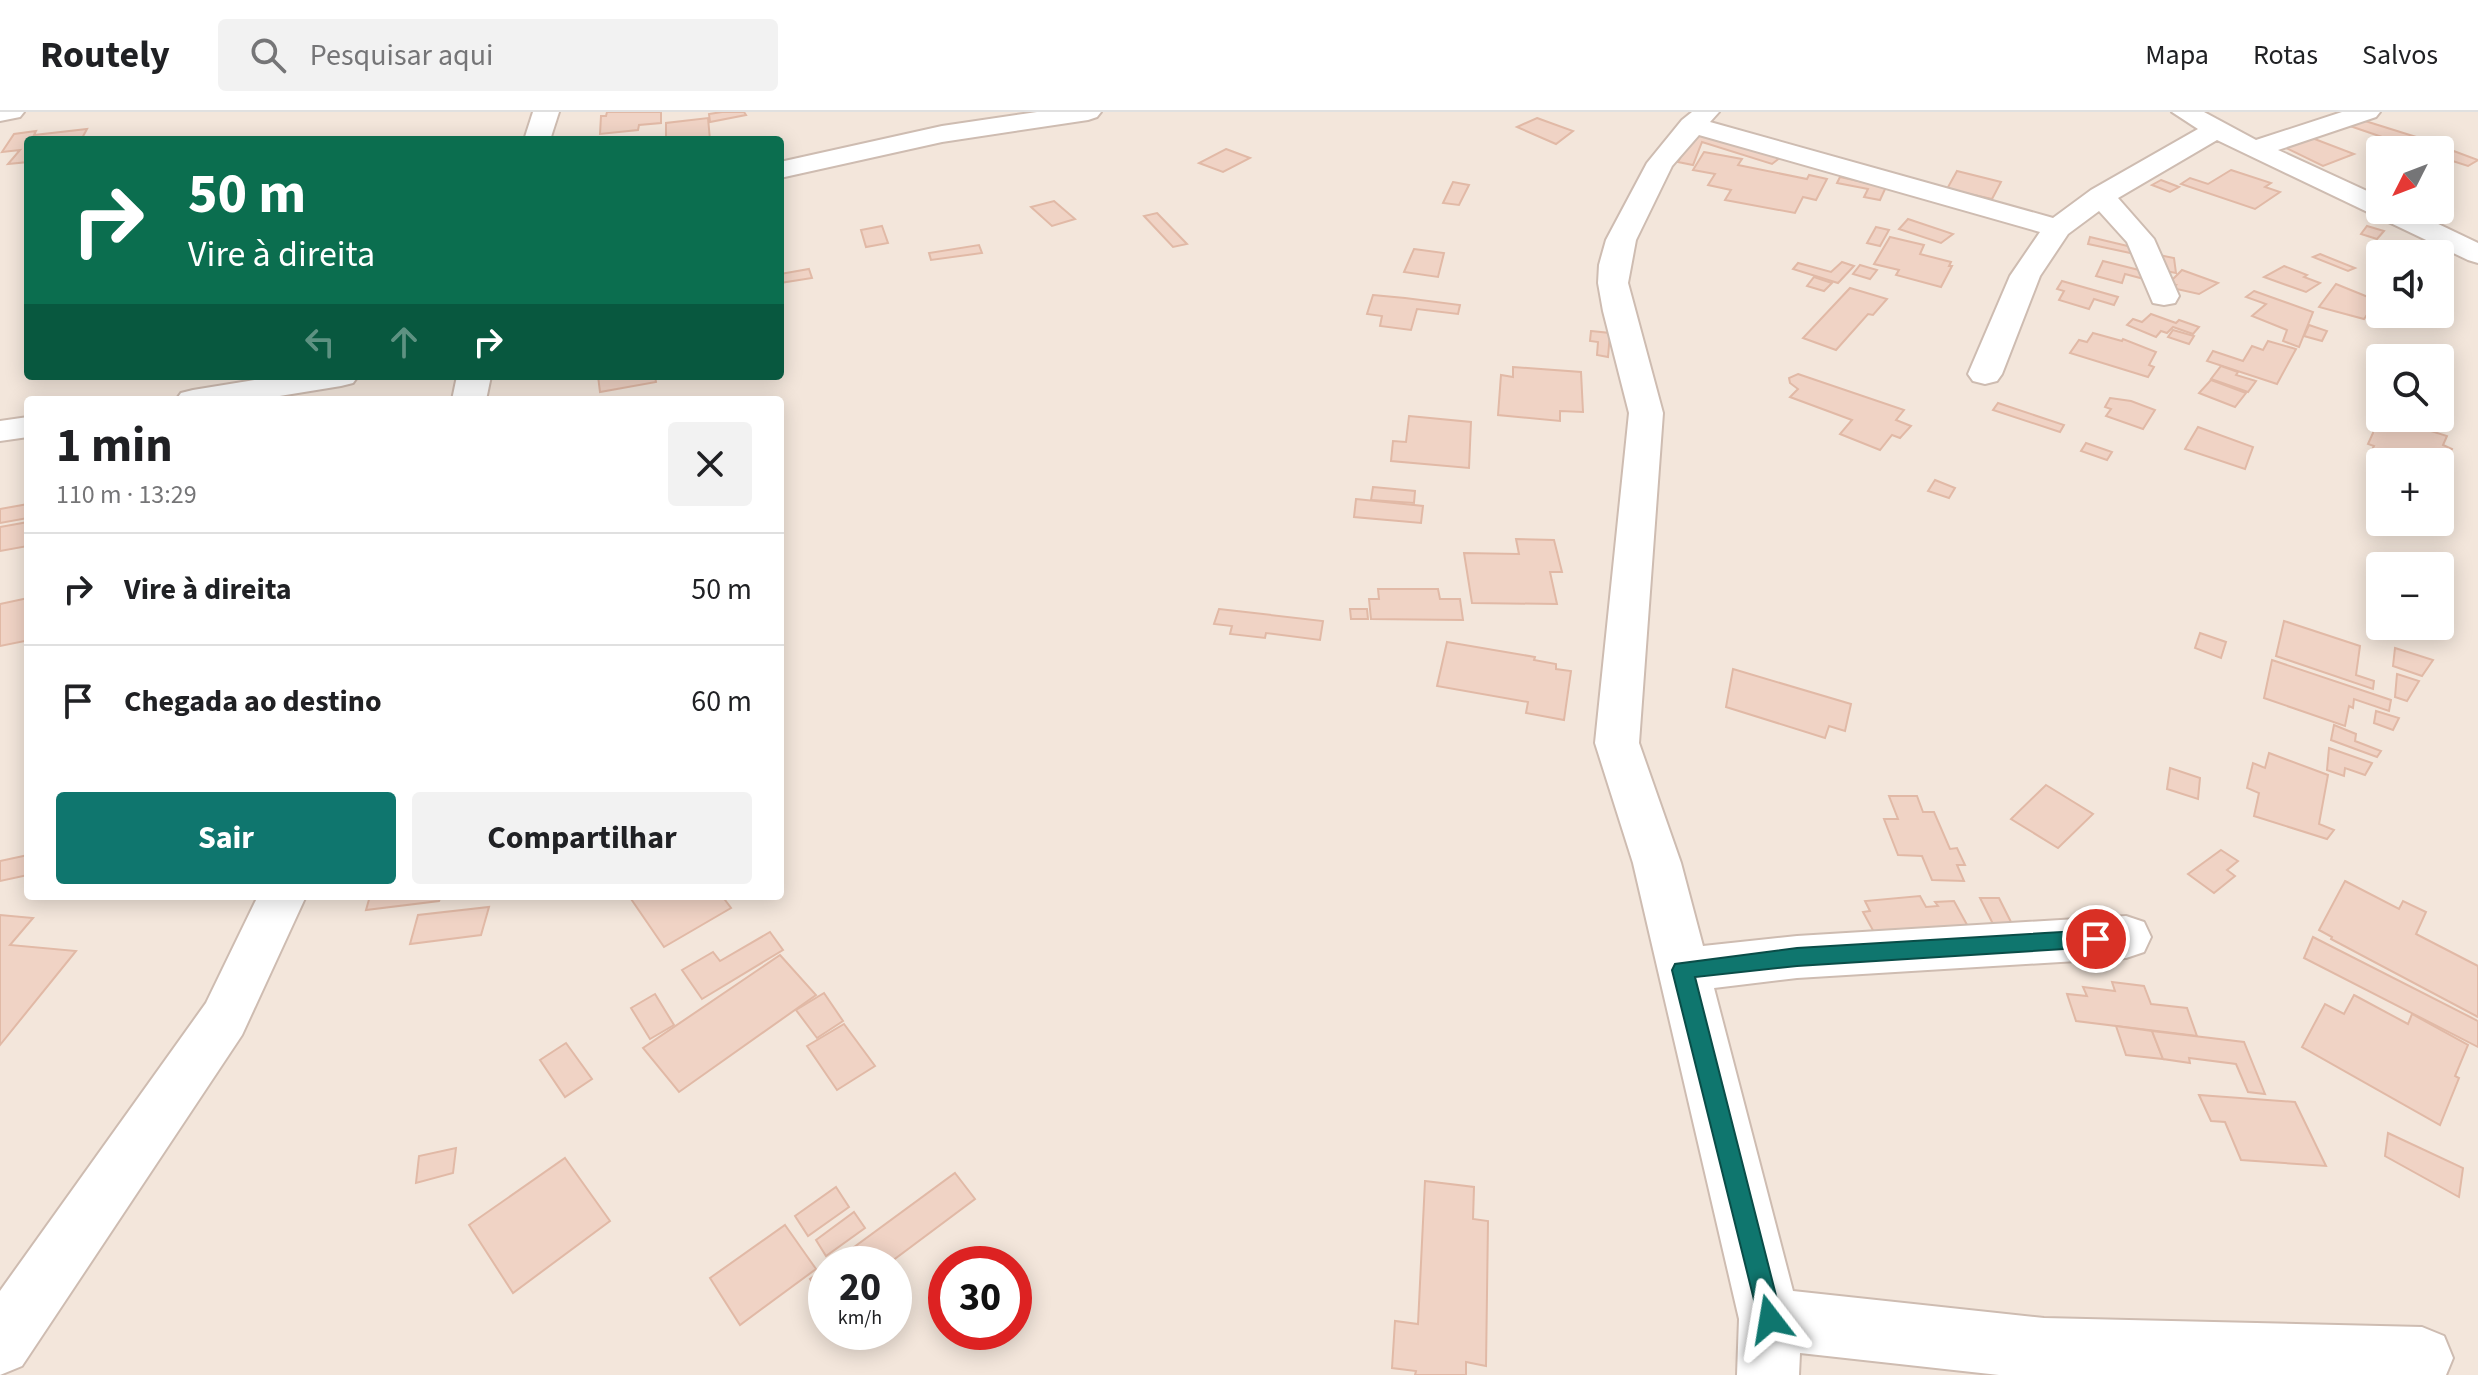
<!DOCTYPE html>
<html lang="pt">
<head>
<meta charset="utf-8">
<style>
  body { margin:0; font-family:"Source Sans 3",sans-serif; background:#f2f2f2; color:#202124; height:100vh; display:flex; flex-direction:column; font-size:30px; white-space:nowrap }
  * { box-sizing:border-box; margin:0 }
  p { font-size:26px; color:#757577 }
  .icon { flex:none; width:44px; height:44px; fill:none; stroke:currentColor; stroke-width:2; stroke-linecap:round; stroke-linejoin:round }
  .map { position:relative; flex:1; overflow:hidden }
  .panel { position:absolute; left:24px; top:284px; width:760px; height:504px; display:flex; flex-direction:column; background:#fff; border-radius:8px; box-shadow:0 4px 20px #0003 }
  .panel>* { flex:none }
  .guide { position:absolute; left:24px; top:24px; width:760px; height:244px; border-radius:8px; box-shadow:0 4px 20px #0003; background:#0b6e4f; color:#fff; overflow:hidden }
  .needle { width:52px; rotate:228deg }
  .fabs { position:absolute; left:2366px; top:24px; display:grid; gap:16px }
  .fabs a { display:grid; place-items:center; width:88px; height:88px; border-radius:8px; background:#fff; box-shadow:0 4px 20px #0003; font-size:40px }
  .speed { position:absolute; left:808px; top:1134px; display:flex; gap:16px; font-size:40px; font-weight:700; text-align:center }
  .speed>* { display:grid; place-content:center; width:104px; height:104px; border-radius:50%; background:#fff; box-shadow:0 4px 20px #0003; line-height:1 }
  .speed small { font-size:20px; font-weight:400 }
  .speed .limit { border:12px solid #d22; background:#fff; color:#111 }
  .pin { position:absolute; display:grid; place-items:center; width:68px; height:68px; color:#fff; margin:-34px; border:4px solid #fff; border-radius:50%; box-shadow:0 2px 8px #0007 }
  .me { position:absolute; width:88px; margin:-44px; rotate:346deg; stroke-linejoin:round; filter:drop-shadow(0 0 6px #0008) }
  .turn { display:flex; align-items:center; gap:28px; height:168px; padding:0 32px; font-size:36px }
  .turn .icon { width:104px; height:104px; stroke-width:2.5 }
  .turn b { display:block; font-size:56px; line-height:68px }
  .lanes { display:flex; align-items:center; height:76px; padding:0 32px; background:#0003; justify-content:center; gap:40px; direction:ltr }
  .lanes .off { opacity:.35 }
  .round { display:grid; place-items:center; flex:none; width:84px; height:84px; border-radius:8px; background:#f2f2f2 }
  .overview { display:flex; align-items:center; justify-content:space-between; height:136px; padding:0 32px }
  h1 { font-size:48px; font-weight:700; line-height:60px }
  .action { display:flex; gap:16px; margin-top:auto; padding:16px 32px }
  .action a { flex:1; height:92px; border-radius:8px; background:#0f766e; color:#fff; font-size:32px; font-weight:700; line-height:92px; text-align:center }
  .action a+a { background:#f2f2f2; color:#202124 }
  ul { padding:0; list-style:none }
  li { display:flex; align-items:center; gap:24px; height:112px; padding:0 32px; border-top:2px solid #e0e0e0 }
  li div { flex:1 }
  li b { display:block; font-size:30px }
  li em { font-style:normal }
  header { display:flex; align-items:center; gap:48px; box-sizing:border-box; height:112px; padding:0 40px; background:#fff; border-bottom:2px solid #e0e0e0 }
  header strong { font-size:38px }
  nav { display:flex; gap:44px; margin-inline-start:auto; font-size:28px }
  .search { width:560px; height:72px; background:#f2f2f2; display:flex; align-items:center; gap:20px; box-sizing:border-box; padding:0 28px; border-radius:8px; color:#757577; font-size:30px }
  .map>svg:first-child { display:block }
  .residential { fill:#f3e6db; fill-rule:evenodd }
  .building { fill:#f0d3c5; stroke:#e1b9a6; stroke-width:2 }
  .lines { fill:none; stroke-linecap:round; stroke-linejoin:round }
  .minor-casing { stroke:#cebcb1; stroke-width:4 }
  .minor { fill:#fff; fill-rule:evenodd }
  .route { fill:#0f766e; stroke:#0a4d48; stroke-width:2 }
</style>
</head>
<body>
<header>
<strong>Routely</strong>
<div class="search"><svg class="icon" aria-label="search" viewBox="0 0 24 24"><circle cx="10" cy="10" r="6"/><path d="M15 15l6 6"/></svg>Pesquisar aqui</div>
<nav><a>Mapa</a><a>Rotas</a><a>Salvos</a></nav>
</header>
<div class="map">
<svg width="2478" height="1263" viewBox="0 0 2478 1263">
  <rect width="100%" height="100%" fill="#fcf4ec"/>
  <path class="residential" d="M0,0H2478V1263H0ZM28,28H780V264H28ZM2380,38H2440V98H2380ZM2380,142H2440V202H2380ZM2380,246H2440V306H2380ZM28,288H780V784H28ZM2380,350H2440V410H2380ZM2380,454H2440V514H2380ZM826,1152H894V1220H826ZM946,1152H1014V1220H946Z"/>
  <g class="building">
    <path d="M607,0H661V11L639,13L638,18L600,22L601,4H606Z"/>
    <path d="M722,0H744L746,3L710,10L709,2Z"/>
    <path d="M708,6L710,28H666V11Z"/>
    <path d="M1537,6L1573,19L1556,32L1517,15Z"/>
    <path d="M2362,8L2445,34L2443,35L2478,48L2468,54L2440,45V38H2420L2350,14Z"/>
    <path d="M87,17L81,28H28V50L8,52L20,38L2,40L14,22L36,19L34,23Z"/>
    <path d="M1693,21L1705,22L1781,45L1772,52L1702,30L1693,53L1678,50Z"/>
    <path d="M2312,26L2354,42L2323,54L2286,36Z"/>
    <path d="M1226,37L1250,46L1223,60L1199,51Z"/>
    <path d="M1704,40L1742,47L1738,53L1807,67L1809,63L1827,67L1816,88L1803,85L1795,101L1725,88L1731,78L1708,73L1715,62L1693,58Z"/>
    <path d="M2231,58L2271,71L2265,75L2280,80L2255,97L2181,72L2190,66L2208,72Z"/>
    <path d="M1957,59L2001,70L1992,87L1947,77Z"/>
    <path d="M1840,65L1886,75L1880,88L1864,85L1868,77L1837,71Z"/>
    <path d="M2161,68L2179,75L2170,80L2152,73Z"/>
    <path d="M1453,70L1469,73L1459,93L1443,91Z"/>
    <path d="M1054,89L1075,107L1052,114L1031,95Z"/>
    <path d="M1157,101L1187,132L1173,135L1144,104Z"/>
    <path d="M1908,107L1953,122L1941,131L1899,117Z"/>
    <path d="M882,114L888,131L866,135L861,118Z"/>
    <path d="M2367,114L2384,119L2377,127L2361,122Z"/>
    <path d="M1876,115L1889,118L1880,134L1867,131Z"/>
    <path d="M1890,125L1924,133L1920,142L1951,150L1949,154H1952L1941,175L1896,163L1899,158L1874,152Z"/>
    <path d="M2090,125L2136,136L2135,142L2088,132Z"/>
    <path d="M979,133L982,141L931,148L929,141Z"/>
    <path d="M1414,137L1444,141L1438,165L1404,160Z"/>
    <path d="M2320,142L2355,156L2348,159L2313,145Z"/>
    <path d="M2159,143L2174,146L2176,161L2160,158Z"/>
    <path d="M2103,149L2147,160L2144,167L2125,162L2122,171L2096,164Z"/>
    <path d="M1842,150L1854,154L1838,171L1793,157L1798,151L1831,160Z"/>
    <path d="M1860,153L1877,158L1870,167L1853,162Z"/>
    <path d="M2284,154L2307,163L2304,165L2320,171L2306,180L2264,165Z"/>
    <path d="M809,157L812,166L780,171V162Z"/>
    <path d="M2182,158L2218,171L2199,182L2172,176L2176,173L2169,171Z"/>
    <path d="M1814,165L1832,171L1824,179L1807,174Z"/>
    <path d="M2062,169L2118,185L2114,193L2094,187L2089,197L2059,188L2064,179L2057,177Z"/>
    <path d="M2336,172L2373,187L2374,193L2364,207L2319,195Z"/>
    <path d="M1850,176L1887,187L1873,203L1868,202L1836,238L1803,226Z"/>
    <path d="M2254,179L2313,200L2299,235L2283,229L2287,218L2252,204L2266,192L2246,185Z"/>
    <path d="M1373,183L1405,186L1460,193L1458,202L1417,197L1411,218L1380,214L1382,204L1367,202Z"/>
    <path d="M2151,202L2176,211L2179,208L2199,215L2193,222L2173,215L2167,221L2161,219L2156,225L2127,213L2133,207L2142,210Z"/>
    <path d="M2309,213L2327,219L2322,229L2304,224Z"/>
    <path d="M2173,218L2194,224L2189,232L2168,225Z"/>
    <path d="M1591,219L1610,221L1608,245L1597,243L1598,230L1590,229Z"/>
    <path d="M2093,221L2122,229L2123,227L2156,240L2149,253L2154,255L2148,265L2070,241L2079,228L2087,230Z"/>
    <path d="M2268,229L2296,237L2277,272L2207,249L2213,239L2243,249L2252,234L2263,238Z"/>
    <path d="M2221,254L2238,260L2236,263L2256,269L2248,280L2211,267Z"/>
    <path d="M1513,255L1581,260L1583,300L1560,299V309L1498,303L1501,263L1513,265Z"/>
    <path d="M1798,262L1904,298L1896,308L1911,314L1900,326L1892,323L1880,338L1840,322L1852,308L1790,285L1798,277L1790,271L1789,266Z"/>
    <path d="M598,264H655L656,270L600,280Z"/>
    <path d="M2211,268L2246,281L2235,295L2199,281Z"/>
    <path d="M2110,286L2131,289L2155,298L2143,317L2106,304L2111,297L2105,295Z"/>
    <path d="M1998,291L2064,313L2060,320L1993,298Z"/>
    <path d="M1409,304L1471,310L1469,356L1391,349L1393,329L1406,330Z"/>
    <path d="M2373,306L2395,312L2396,308L2447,324L2443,333L2452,337L2444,356L2440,355V350H2395L2370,341L2374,334L2368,332L2373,321L2374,315L2370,314Z"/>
    <path d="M2198,315L2253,335L2245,357L2185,337Z"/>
    <path d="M2086,331L2112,340L2107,348L2081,339Z"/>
    <path d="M1935,368L1955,376L1949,386L1928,379Z"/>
    <path d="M1373,375L1415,379L1414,391L1371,388Z"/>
    <path d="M1356,387L1423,394L1421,411L1354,405Z"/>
    <path d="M28,392V406L0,411V397Z"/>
    <path d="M28,410V434L0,439V415Z"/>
    <path d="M1516,427L1554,428L1562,460H1550L1557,492L1472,491L1464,441L1519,442Z"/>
    <path d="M1378,477H1438L1440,487H1460L1463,508L1371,507L1369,487H1379Z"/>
    <path d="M28,486L25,529L0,534V492Z"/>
    <path d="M1219,497L1323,509L1320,528L1266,521L1265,526L1230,522L1232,514L1214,512Z"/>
    <path d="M1350,497H1367L1368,507H1351Z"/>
    <path d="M2284,509L2360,534L2356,563L2374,569L2373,577L2276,544Z"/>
    <path d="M2200,521L2226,530L2221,546L2195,536Z"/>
    <path d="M1447,530L1535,545L1534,548L1556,552V557L1571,559L1564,608L1526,601L1528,590L1437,574Z"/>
    <path d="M2395,536L2433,548L2422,564L2393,554Z"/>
    <path d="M2272,548L2391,588L2389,599L2354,587L2353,596L2349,594L2345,614L2264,586Z"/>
    <path d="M1733,557L1851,592L1845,619L1829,614L1825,626L1726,595Z"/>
    <path d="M2397,562L2419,569L2407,589L2395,585Z"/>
    <path d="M2376,599L2399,606L2393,618L2374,611Z"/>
    <path d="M2334,613L2356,622L2355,629L2381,639L2377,645L2331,628Z"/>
    <path d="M2329,636L2372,651L2365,663L2345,656L2344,664L2327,658Z"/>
    <path d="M2269,641L2328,663L2319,712L2334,718L2327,727L2254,704L2259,681L2247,676L2253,651L2265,656Z"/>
    <path d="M2170,656L2200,666L2198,687L2167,677Z"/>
    <path d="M2046,673L2093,702L2058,736L2011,707Z"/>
    <path d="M1889,684H1917L1923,700H1934L1950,737L1957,736L1965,753H1957L1964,769L1932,768L1922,744L1898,743L1884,707H1898Z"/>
    <path d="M2221,738L2238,749L2227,758L2235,764L2214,781L2188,762Z"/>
    <path d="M28,743V763L0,769V749Z"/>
    <path d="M2345,769L2399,797L2403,789L2426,800L2416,822L2478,854V905L2331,827L2332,825L2319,818Z"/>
    <path d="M370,784H441L439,789L366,798Z"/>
    <path d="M629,784H722L731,796L664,835Z"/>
    <path d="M1920,784L1926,795L1938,794L1935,790L1954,789L1971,820L1875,822L1863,800L1870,799L1865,789Z"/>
    <path d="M1980,786H1999L2014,816H1995Z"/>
    <path d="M489,795L481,823L410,832L418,803Z"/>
    <path d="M0,803L33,806L10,833L76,839L0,933Z"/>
    <path d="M770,820L783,838L702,887L682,858L713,840L720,849Z"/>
    <path d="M2313,825L2478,909V935L2304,846Z"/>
    <path d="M780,843L816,883L679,980L643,936Z"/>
    <path d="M2112,870L2144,874L2151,892L2187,896L2197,924L2076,909L2067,882L2087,884L2083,875L2115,879Z"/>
    <path d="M824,881L843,909L817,926L796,898Z"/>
    <path d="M655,882L674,913L650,927L631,896Z"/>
    <path d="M2354,883L2408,912L2412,902L2468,933L2455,964L2459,966L2440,1013L2302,935L2325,892L2344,902Z"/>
    <path d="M844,912L875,954L837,978L807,934Z"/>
    <path d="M2116,914L2152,919L2163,947L2126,943Z"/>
    <path d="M2152,919L2244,930L2265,982L2248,980L2236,952L2189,946L2190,951L2163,947Z"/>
    <path d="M566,931L592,967L565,985L540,948Z"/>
    <path d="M2199,983L2295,990L2326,1054L2241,1048L2225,1010L2211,1009Z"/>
    <path d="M2388,1021L2463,1056L2459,1085L2385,1044Z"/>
    <path d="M456,1036L453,1061L416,1071L419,1044Z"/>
    <path d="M565,1046L610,1109L513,1181L469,1113Z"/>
    <path d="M955,1061L975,1087L888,1152H831Z"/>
    <path d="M1425,1069L1474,1075L1473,1107L1488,1109L1486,1254L1466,1250V1263H1415L1416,1259L1392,1256L1395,1209L1418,1212Z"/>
    <path d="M836,1075L849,1095L808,1124L795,1104Z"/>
    <path d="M854,1100L865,1116L826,1144L816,1128Z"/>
    <path d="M785,1113L816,1157L740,1213L710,1166Z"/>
    <path d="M826,1155V1191L810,1167Z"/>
  </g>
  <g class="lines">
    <defs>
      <g id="minor">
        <path d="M0,0H24L20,5L0,9Z"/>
        <path d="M533,0H559L550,28H524Z"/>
        <path d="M1037,0H1101L1097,5L1088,8L942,30L780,66V50L942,14Z"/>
        <path d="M1692,0H1719L1710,10L2053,106L2091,78L2198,17L2172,0H2204L2256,28L2342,0H2380L2376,5L2278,38L2380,85V98H2409L2478,131V151L2468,148L2217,28L2118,86L2154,127L2179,184L2175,191L2164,193L2153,191L2127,130L2099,99L2068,122L2040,164L2002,262L1997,269L1985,272L1973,269L1968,262L2010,164L2040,120L1699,23L1672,54L1636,128L1628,171L1663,301L1639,631L1681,751L1703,834L1797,824L2126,804L2144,810L2151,825L2144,840L2126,846L1797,866L1714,876L1793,1179L2044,1206L2422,1215L2444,1224L2453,1246L2446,1263H1999L1800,1241L1799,1263H1737L1739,1207L1633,751L1595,631L1629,301L1603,199L1598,171L1599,153L1606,128L1647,51L1682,8Z"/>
        <path d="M279,264H358L353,271L341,274L255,288H176L181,281L193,278Z"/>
        <path d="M457,264H491L486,288H452Z"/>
        <path d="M28,305V325L0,329V309Z"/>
        <path d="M258,784H306L242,923L22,1254L0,1263V1179L206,891Z"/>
      </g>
    </defs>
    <use href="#minor" class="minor-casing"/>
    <use href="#minor" class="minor"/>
  </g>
  <path class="route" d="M2096,818L2103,821L2106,827L2103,833L2096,835L1797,854L1695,865L1782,1207L1779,1216L1770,1220L1761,1216L1672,858L1675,852L1797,836Z"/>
</svg>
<div class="fabs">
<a><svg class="needle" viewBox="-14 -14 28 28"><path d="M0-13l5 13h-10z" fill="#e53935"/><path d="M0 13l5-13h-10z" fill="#757577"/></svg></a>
<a><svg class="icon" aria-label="sound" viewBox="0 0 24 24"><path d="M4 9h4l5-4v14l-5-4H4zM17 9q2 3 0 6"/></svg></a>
<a><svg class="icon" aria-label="search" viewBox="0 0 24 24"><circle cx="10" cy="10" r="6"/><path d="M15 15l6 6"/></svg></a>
<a>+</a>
<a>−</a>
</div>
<div class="speed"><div>20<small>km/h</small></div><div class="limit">30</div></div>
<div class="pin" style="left:2096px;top:827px;background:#d93025"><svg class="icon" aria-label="arrive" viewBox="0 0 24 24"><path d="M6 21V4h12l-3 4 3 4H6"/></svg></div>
<svg class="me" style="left:1770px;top:1207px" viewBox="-20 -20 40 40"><path d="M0-17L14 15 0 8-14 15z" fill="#0f766e" stroke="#fff" stroke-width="4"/></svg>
<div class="guide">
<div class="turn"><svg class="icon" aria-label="right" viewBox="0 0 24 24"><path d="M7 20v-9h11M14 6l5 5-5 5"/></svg><div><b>50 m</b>Vire à direita</div></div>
<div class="lanes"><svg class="icon off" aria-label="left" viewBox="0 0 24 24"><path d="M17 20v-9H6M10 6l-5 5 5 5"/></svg><svg class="icon off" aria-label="ahead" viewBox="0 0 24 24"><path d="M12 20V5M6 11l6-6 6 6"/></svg><svg class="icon" aria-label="right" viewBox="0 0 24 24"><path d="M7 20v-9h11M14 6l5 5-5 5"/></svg></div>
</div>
<section class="panel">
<div class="overview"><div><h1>1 min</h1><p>110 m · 13:29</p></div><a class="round"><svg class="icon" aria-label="close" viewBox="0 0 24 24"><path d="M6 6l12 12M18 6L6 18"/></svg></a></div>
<ul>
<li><svg class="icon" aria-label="right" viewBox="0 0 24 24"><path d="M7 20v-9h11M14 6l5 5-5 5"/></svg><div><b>Vire à direita</b></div><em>50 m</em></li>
<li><svg class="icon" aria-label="arrive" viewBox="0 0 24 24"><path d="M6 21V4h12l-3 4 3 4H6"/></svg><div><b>Chegada ao destino</b></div><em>60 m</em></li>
</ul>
<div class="action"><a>Sair</a><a>Compartilhar</a></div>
</section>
</div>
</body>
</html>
